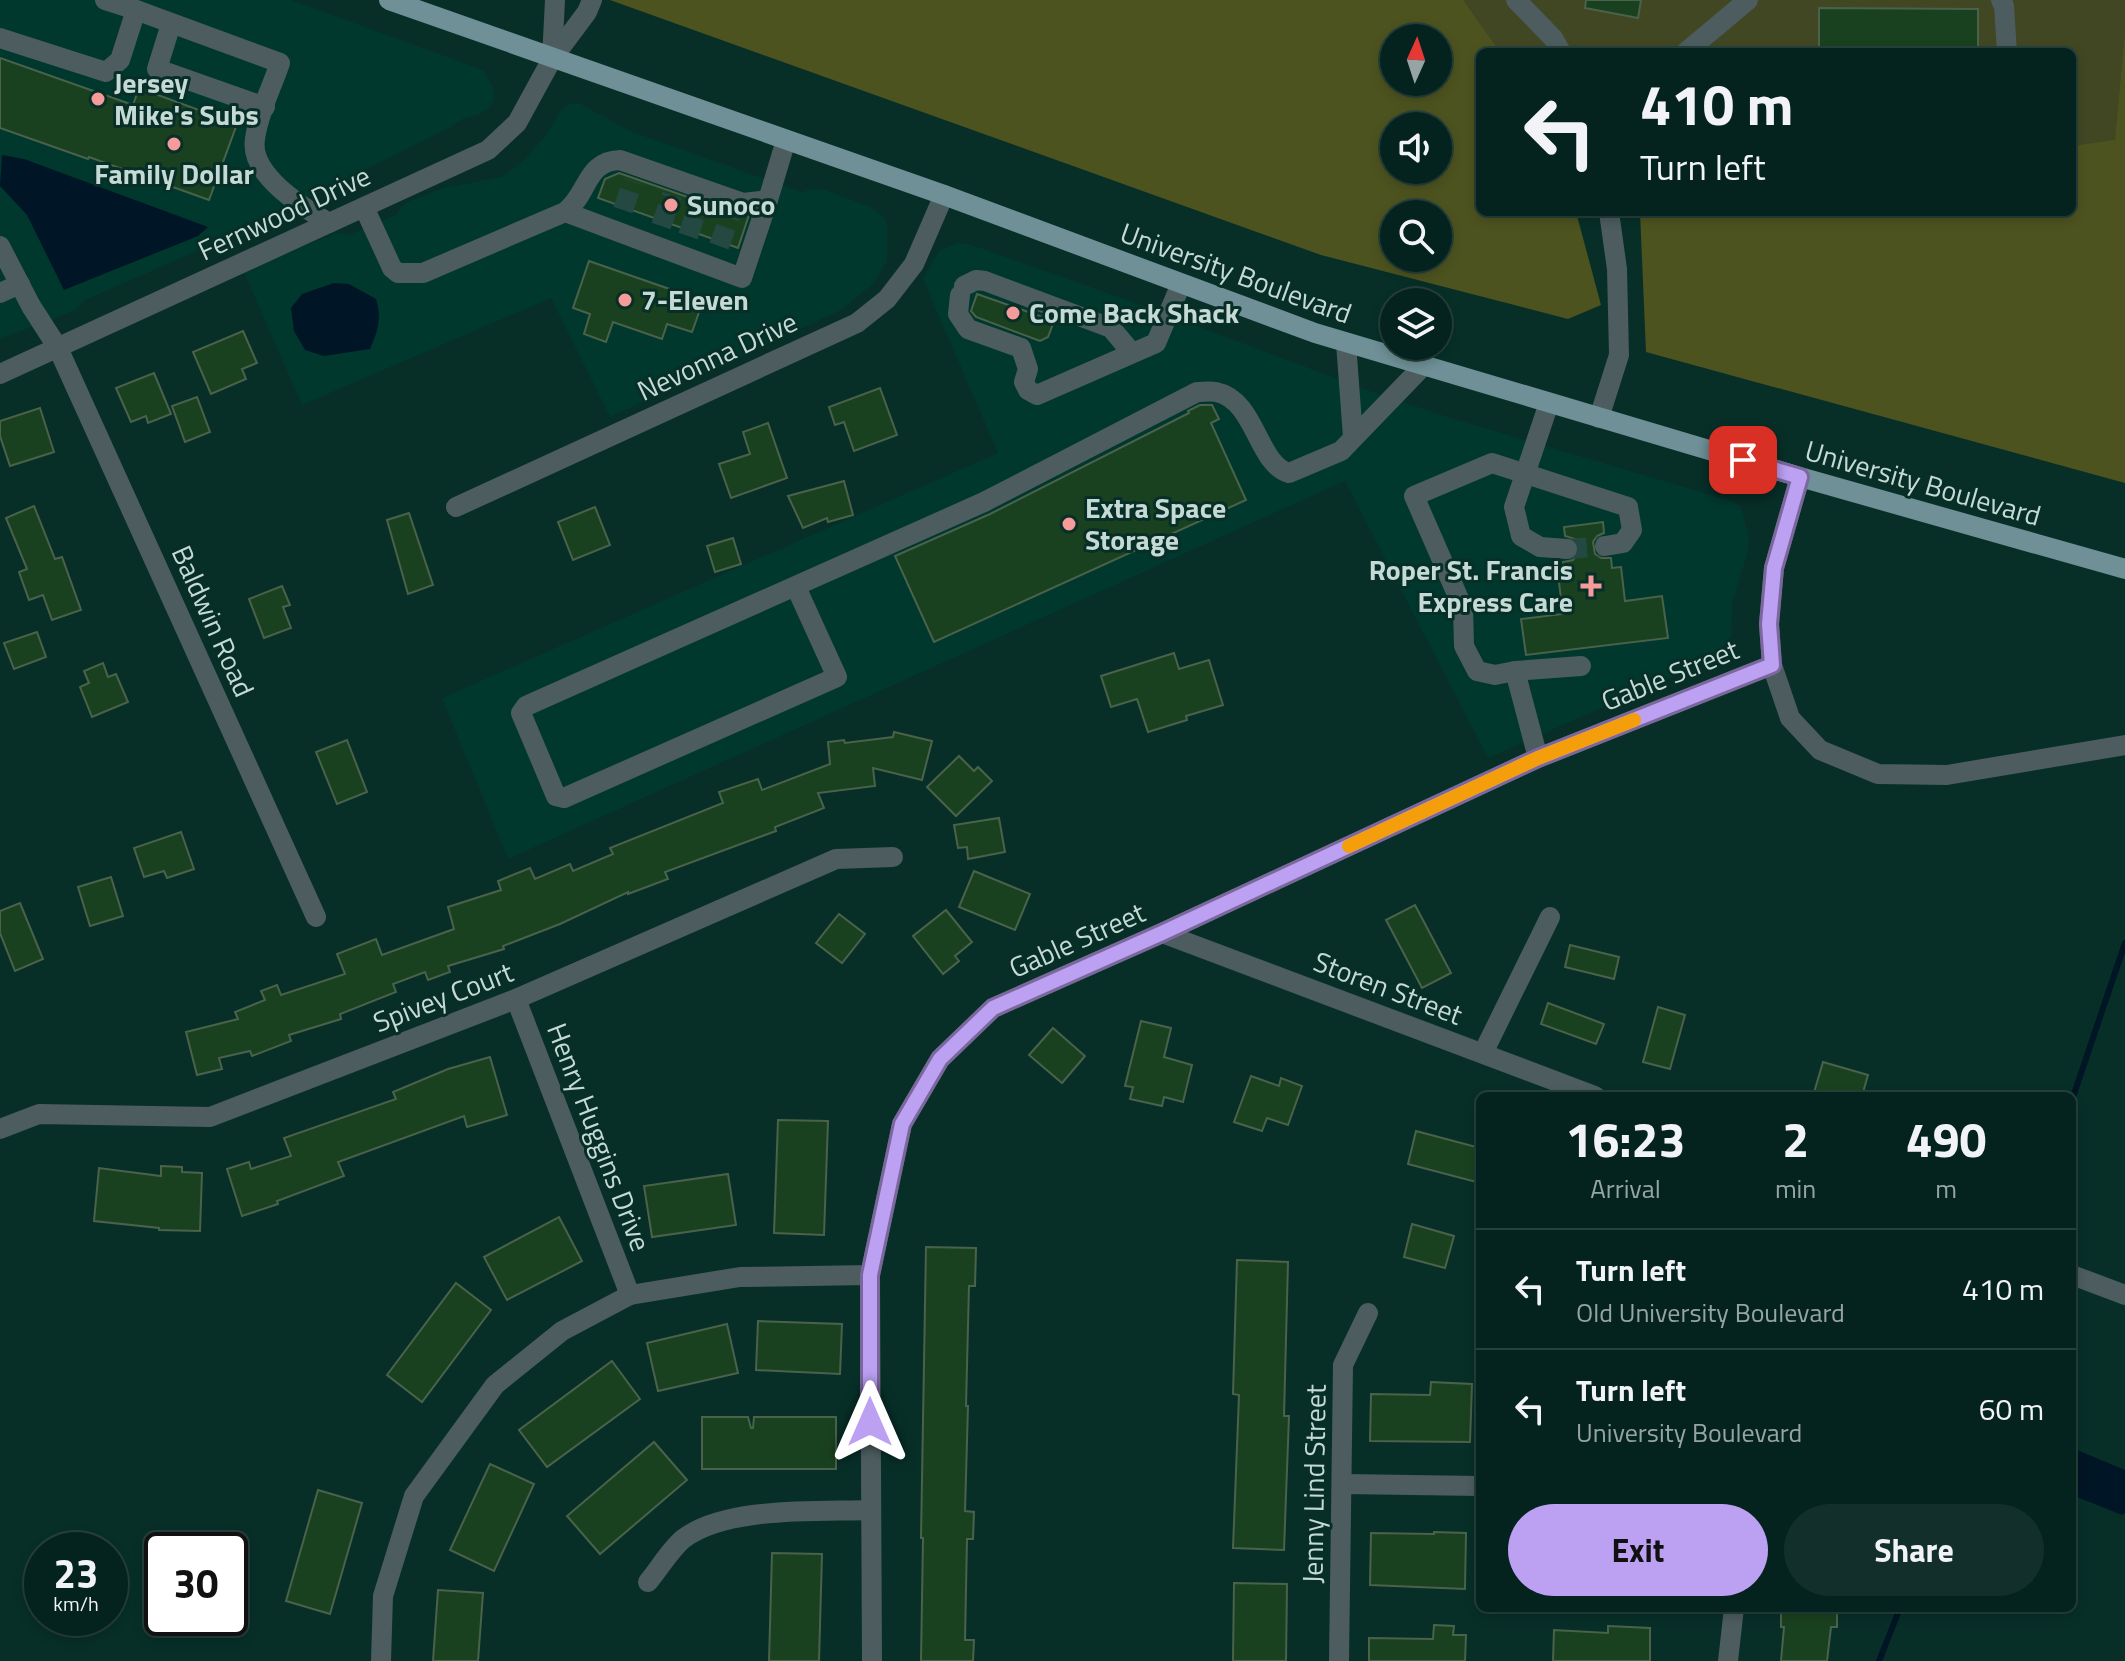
<!DOCTYPE html>
<html lang="en">
<head>
<meta charset="utf-8">
<style>
  body { margin:0; font-family:"Titillium Web",sans-serif; background:#132f2b; color:#f1f3f6; height:100vh; display:flex; flex-direction:column; font-size:30px; white-space:nowrap }
  * { box-sizing:border-box; margin:0 }
  p { font-size:26px; color:#97a4a4 }
  .icon { flex:none; width:44px; height:44px; fill:none; stroke:currentColor; stroke-width:2; stroke-linecap:round; stroke-linejoin:round }
  .map { position:relative; flex:1; overflow:hidden }
  .panel { position:absolute; left:1476px; top:1092px; width:600px; height:520px; display:flex; flex-direction:column; background:#05231e; border-radius:12px; box-shadow:0 4px 12px #0003,0 0 0 2px #26403c }
  .panel>* { flex:none }
  .hud { position:absolute; left:1476px; top:48px; width:600px; height:168px; border-radius:12px; box-shadow:0 4px 12px #0003,0 0 0 2px #26403c; background:#05231e; color:#f1f3f6; overflow:hidden }
  .needle { width:52px; rotate:3deg }
  .controls { position:absolute; left:1380px; top:24px; display:grid; gap:16px }
  .controls a { display:grid; place-items:center; width:72px; height:72px; border-radius:50%; background:#05231e; box-shadow:0 4px 12px #0003,0 0 0 2px #26403c; font-size:40px }
  .speed { position:absolute; left:24px; top:1532px; display:flex; gap:16px; font-size:40px; font-weight:700; text-align:center }
  .speed>* { display:grid; place-content:center; width:104px; height:104px; border-radius:50%; background:#05231e; box-shadow:0 4px 12px #0003,0 0 0 2px #26403c; line-height:1 }
  .speed small { font-size:20px; font-weight:400 }
  .speed .limit { border:4px solid #111; border-radius:12px; background:#fff; color:#111 }
  .pin { position:absolute; display:grid; place-items:center; width:68px; height:68px; color:#fff; margin:-34px; border-radius:16px; box-shadow:0 4px 12px #0006 }
  .me { position:absolute; width:88px; margin:-44px; rotate:0deg; stroke-linejoin:round; filter:drop-shadow(0 0 6px #0008) }
  .turn { display:flex; align-items:center; gap:28px; height:168px; padding:0 32px; font-size:36px }
  .turn .icon { width:104px; height:104px; stroke-width:2.5 }
  .turn b { display:block; font-size:56px; line-height:68px }
  .eta { display:flex; justify-content:space-evenly; align-items:center; height:136px; text-align:center }
  .eta b { font-size:48px; font-weight:700; line-height:56px }
  .cta { display:flex; gap:16px; margin-top:auto; padding:16px 32px }
  .cta a { flex:1; height:92px; border-radius:48px; background:#bca0f2; color:#111; font-size:32px; font-weight:700; line-height:92px; text-align:center }
  .cta a+a { background:#132f2b; color:#f1f3f6 }
  ul { padding:0; list-style:none }
  li { display:flex; align-items:center; gap:24px; height:120px; padding:0 32px; border-top:2px solid #26403c }
  li div { flex:1 }
  li b { display:block; font-size:30px }
  li em { font-style:normal }
  .map>svg:first-child { display:block }
  .built { fill:#00382e }
  .green { fill:#414623; fill-rule:evenodd }
  .forest { fill:#4d531f; fill-rule:evenodd }
  .water { fill:#001525 }
  .lines { fill:none; stroke-linecap:round; stroke-linejoin:round }
  .stream { stroke:#001525; stroke-width:6 }
  .building { fill:#1a411f; stroke:#4a624b; stroke-width:2 }
  .minor-tunnel { stroke:#244942; stroke-width:20; stroke-dasharray:20 10; stroke-linecap:butt }
  .minor { stroke:#4c5c5f; stroke-width:20 }
  .major { stroke:#6e9096; stroke-width:20 }
  .route-casing { stroke:#7a689d; stroke-width:20 }
  .route { stroke:#bca0f2; stroke-width:14 }
  .slow { stroke:#f59e0b; stroke-width:14 }
  .poi-dot { fill:#f59b99; stroke:#072f28; stroke-width:3 }
  .labels { text-anchor:middle; stroke-width:6; stroke-linejoin:round; paint-order:stroke }
  .poi-label { font-size:28px; font-weight:bold; fill:#c6dad5; stroke:#072f28; text-anchor:start }
  .street-label { font-size:28px; fill:#c6dad5; stroke:#072f28 }
</style>
</head>
<body>
<div class="map">
<svg width="2125" height="1661" viewBox="0 0 2125 1661">
  <rect width="100%" height="100%" fill="#072f28"/>
  <g class="built">
    <path d="M0,0H291L483,70L493,87L494,99L490,107L480,114L464,118L451,127L231,236L85,300L75,310L0,339Z"/>
    <path d="M579,103L630,131L801,192L814,189L828,191L870,207L884,217L887,225V261L873,284L841,310L610,417L551,298L302,405L243,270L336,233L349,235L396,215L405,203L444,188L502,177L523,161L546,135L561,110L569,104Z"/>
    <path d="M958,243L969,244L1147,307L1367,390L1454,419L1732,501L1741,507L1749,539L1747,555L1732,604L1731,637L1712,659L1488,758L1345,481L508,859L442,698L998,453L923,279L939,251Z"/>
  </g>
  <path class="green" d="M1020,0H2125V387L1624,212H2072V52H1480L1438,126H1394ZM1394,38H1438V82H1394Z"/>
  <g class="forest">
    <path d="M610,0H1463L1500,52H1480V212H1576L1601,305L1568,319L1321,255ZM1394,38H1438V82H1394ZM1394,126H1438V170H1394ZM1394,214H1438V258H1394Z"/>
    <path d="M2125,33V483L1646,352L1640,212H2072V146L2115,140Z"/>
  </g>
  <g class="water">
    <path d="M2,155L24,159L208,227L198,236L64,290L27,215L0,186Z"/>
    <path d="M334,283L349,284L376,299C382,318 378,331 370,349L324,356L305,350L294,331L291,308L302,294Z"/>
    <path d="M2072,1448L2125,1470V1513L2122,1515L2072,1495Z"/>
  </g>
  <g class="lines">
    <g class="stream">
      <path d="M2072,1100L2125,943"/>
      <path d="M1879,1661L1900,1608"/>
    </g>
  </g>
  <g class="building">
    <path d="M1586,0H1641L1638,18L1585,8Z"/>
    <path d="M1819,8L1978,9V52H1819Z"/>
    <path d="M0,58L133,105L139,88L237,124L209,200L89,157L88,159L0,128Z"/>
    <path d="M619,173L739,215H749L738,248L598,198L605,179Z"/>
    <path d="M589,261L678,292L677,296L702,304L692,332L667,324L662,339L613,322L606,342L584,334L590,314L573,308Z"/>
    <path d="M977,294L1054,321L1048,337L1040,341L976,317L971,311Z"/>
    <path d="M243,331L257,363L242,369L246,379L211,394L193,352Z"/>
    <path d="M154,373L171,414L148,423L146,416L131,422L116,388Z"/>
    <path d="M880,388L897,435L854,451L844,422L835,425L829,407Z"/>
    <path d="M197,397L210,432L185,442L172,406Z"/>
    <path d="M1200,405H1212L1219,419L1211,423L1246,500L934,642L895,556L990,514L1189,413L1188,411Z"/>
    <path d="M40,408L54,452L10,466L0,436V421Z"/>
    <path d="M768,423L787,478L731,498L719,464L750,454L743,432Z"/>
    <path d="M844,481L853,515L828,522L827,518L803,528L788,496Z"/>
    <path d="M34,506L55,559L62,557L81,610L52,620L43,595L29,600L19,572L27,569L6,518Z"/>
    <path d="M595,507L610,545L573,560L558,522Z"/>
    <path d="M409,513L433,585L408,594L387,520Z"/>
    <path d="M1603,522L1604,533L1597,536L1593,542L1595,554L1601,558H1611L1612,568L1621,567L1625,601L1662,596L1668,638L1526,655L1521,619L1563,614L1558,575H1565L1563,562L1573,560L1580,549L1575,539L1565,536L1564,527Z"/>
    <path d="M733,538L741,564L715,572L707,546Z"/>
    <path d="M282,586L290,605L283,607L291,628L264,638L249,599Z"/>
    <path d="M37,632L46,657L14,669L4,643Z"/>
    <path d="M1174,653L1179,669L1209,660L1223,705L1186,716L1187,720L1148,732L1137,699L1111,707L1101,676Z"/>
    <path d="M103,663L108,677L116,674L128,702L92,717L80,687L89,683L84,671Z"/>
    <path d="M894,732L932,741L922,780L873,768L875,786L818,793L824,808L775,827L776,831L665,872L668,879L628,894V892L560,924L503,946L504,949L448,966L450,972L428,980L425,972L393,984L396,992L340,1014L341,1019L289,1035L291,1041L252,1056L250,1051L219,1058L222,1069L197,1075L186,1032L238,1019L235,1012L265,1000L261,991L277,985L281,995L345,974L337,954L376,939L382,955L454,929L448,907L501,890L498,881L530,868L535,879L570,864L573,871L613,854L610,848L723,803L719,792L758,779L762,790L830,764L828,742L844,740L845,743L893,737Z"/>
    <path d="M347,740L367,792L337,804L316,752Z"/>
    <path d="M959,756L974,771L978,767L992,781L956,816L927,787Z"/>
    <path d="M999,818L1005,852L968,859L967,847L958,848L954,825Z"/>
    <path d="M181,832L194,869L167,878L164,871L144,877L134,848Z"/>
    <path d="M974,871L1030,894L1015,930L959,907Z"/>
    <path d="M111,877L123,916L90,926L78,887Z"/>
    <path d="M20,903L43,959L15,971L0,933V911Z"/>
    <path d="M1415,905L1451,973L1422,988L1386,920Z"/>
    <path d="M946,910L972,942L955,956L959,961L943,974L913,936Z"/>
    <path d="M839,914L865,934L842,963L816,943Z"/>
    <path d="M1570,945L1619,957L1614,979L1565,967Z"/>
    <path d="M1548,1003L1604,1024L1596,1044L1541,1024Z"/>
    <path d="M1658,1007L1685,1015L1670,1069L1643,1062Z"/>
    <path d="M1141,1021L1171,1028L1164,1057L1192,1065L1183,1102L1164,1097L1162,1106L1130,1099L1133,1087L1125,1086Z"/>
    <path d="M1053,1028L1085,1056L1062,1083L1029,1055Z"/>
    <path d="M490,1057L507,1115L467,1127L464,1116L338,1162L344,1176L277,1201L278,1204L242,1216L227,1169L249,1162L251,1169L291,1156L284,1138L396,1099L393,1092L448,1069Z"/>
    <path d="M1823,1062L1868,1075L1862,1096H1813Z"/>
    <path d="M1251,1076L1279,1086L1281,1078L1302,1086L1288,1125L1267,1118L1262,1131L1234,1122Z"/>
    <path d="M778,1120L828,1121L824,1235L774,1233Z"/>
    <path d="M1416,1131L1480,1148V1183L1408,1164Z"/>
    <path d="M161,1166L182,1167V1172L202,1173L200,1231L159,1230V1228L94,1221L99,1168L161,1176Z"/>
    <path d="M728,1174L736,1225L652,1237L644,1186Z"/>
    <path d="M559,1217L582,1261L507,1300L484,1257Z"/>
    <path d="M1412,1224L1454,1236L1445,1268L1404,1257Z"/>
    <path d="M926,1247L976,1248L975,1286H969L966,1406H968L965,1511L974,1512L973,1539H967L965,1640H974L973,1661H921L923,1538H921Z"/>
    <path d="M1237,1260L1288,1262L1284,1416H1289L1284,1550L1233,1548L1239,1395L1233,1394Z"/>
    <path d="M456,1283L491,1310L422,1402L387,1375Z"/>
    <path d="M758,1321L842,1324L840,1374L756,1370Z"/>
    <path d="M727,1324L738,1373L658,1391L647,1343Z"/>
    <path d="M612,1361L640,1399L547,1467L519,1430Z"/>
    <path d="M1431,1382L1472,1384L1470,1442L1370,1441L1371,1394L1430,1395Z"/>
    <path d="M702,1417H748L751,1428H753L754,1417H836V1469H702Z"/>
    <path d="M654,1442L687,1480L600,1554L567,1516Z"/>
    <path d="M490,1464L534,1484L494,1571L450,1550Z"/>
    <path d="M318,1490L362,1503L330,1614L286,1601Z"/>
    <path d="M1434,1532L1466,1533L1465,1589L1370,1585L1371,1533L1434,1534Z"/>
    <path d="M772,1553L822,1554L819,1661H769Z"/>
    <path d="M1234,1583L1287,1584L1286,1661H1233Z"/>
    <path d="M438,1590L483,1593L478,1661H433Z"/>
    <path d="M1781,1608H1837V1627H1831L1827,1661H1781L1784,1627H1781Z"/>
    <path d="M1434,1625L1454,1626L1453,1635H1466L1465,1661H1369V1638L1433,1639Z"/>
    <path d="M1608,1626L1650,1628V1661H1553L1554,1630L1608,1633Z"/>
  </g>
  <g class="lines">
    <g class="minor-tunnel">
      <path d="M623,210L633,181"/>
      <path d="M661,226L672,195"/>
      <path d="M688,236L699,204"/>
      <path d="M719,246L730,216"/>
      <path d="M1567,549L1605,546"/>
    </g>
    <g class="minor">
      <path d="M1516,0L1553,38L1561,52"/>
      <path d="M2001,0L2004,6L2007,52"/>
      <path d="M136,10L280,63C272,87 258,114 255,139C249,175 303,207 329,223"/>
      <path d="M171,24L157,69L265,107"/>
      <path d="M0,38L106,72L120,60L136,10L105,0"/>
      <path d="M1686,52L1748,0"/>
      <path d="M552,59L555,0"/>
      <path d="M364,207L392,268L398,273H423L565,212C589,194 585,161 620,160L743,203L768,200L786,140"/>
      <path d="M565,212L742,278L768,200"/>
      <path d="M0,246L31,306L58,348L316,917"/>
      <path d="M964,286L976,280L985,281L1111,328L1132,353"/>
      <path d="M0,293L20,284"/>
      <path d="M960,295L958,314L968,329L1021,348L1028,369L1024,382L1028,390L1037,395L1156,343L1181,284"/>
      <path d="M1346,343L1353,437"/>
      <path d="M0,374L488,150L517,123L552,59L587,12L592,0"/>
      <path d="M1549,403L1514,507L1521,536L1540,547L1567,549"/>
      <path d="M1599,418L1619,355L1617,269L1609,212"/>
      <path d="M1800,477L1774,568L1769,624L1772,665L1790,718L1820,750L1878,774L1947,775L2125,745"/>
      <path d="M456,507L857,323L887,299L914,264L944,195"/>
      <path d="M796,587L837,677L564,798L556,796L521,713L526,706L984,502L1197,392C1203,392 1210,391 1216,392C1256,400 1257,464 1289,473L1341,451L1423,366"/>
      <path d="M1515,671L1581,666"/>
      <path d="M1538,758L1515,671L1495,675L1477,671L1464,646L1463,608L1414,496L1492,463L1628,507L1632,530L1623,543L1605,546"/>
      <path d="M1162,933L1595,1096"/>
      <path d="M516,999L630,1295"/>
      <path d="M1483,1053L1550,917"/>
      <path d="M0,1129L39,1114L210,1117L516,999L836,859L893,857"/>
      <path d="M2072,1275L2125,1295"/>
      <path d="M1343,1484L1480,1486"/>
      <path d="M648,1582C659,1569 670,1550 683,1539C726,1506 818,1512 870,1510"/>
      <path d="M381,1661L383,1596L414,1496L495,1385L562,1331L630,1295L740,1277L870,1275"/>
      <path d="M872,1661L870,1275L902,1124L940,1059L993,1008L1162,933L1538,758L1772,665"/>
      <path d="M1339,1661L1343,1365L1368,1313"/>
      <path d="M1728,1661L1734,1608"/>
    </g>
    <path class="major" d="M389,0L944,195L1315,333L1800,477L2125,569"/>
  </g>
  <g class="lines">
    <defs>
      <path id="route" d="M870,1422V1275L902,1124L940,1059L993,1008L1162,933L1538,758L1772,665L1769,624L1774,568L1800,477L1743,460"/>
    </defs>
    <use href="#route" class="route-casing"/>
    <use href="#route" class="route"/>
    <path class="slow" d="M1349,846L1538,758L1634,720"/>
  </g>
  <g class="poi-dot">
    <circle cx="98" cy="99" r="8"/>
    <circle cx="174" cy="144" r="8"/>
    <circle cx="671" cy="205" r="8"/>
    <circle cx="625" cy="300" r="8"/>
    <circle cx="1013" cy="313" r="8"/>
    <circle cx="1069" cy="524" r="8"/>
    <path d="M1587 574h8v8h8v8h-8v8h-8v-8h-8v-8h8z"/>
  </g>
  <g class="labels">
    <g class="poi-label">
      <text x="114" y="93">Jersey<tspan x="114" dy="32">Mike's Subs</tspan></text>
      <text x="174" y="184" text-anchor="middle">Family Dollar</text>
      <text x="687" y="215">Sunoco</text>
      <text x="641" y="310">7-Eleven</text>
      <text x="1029" y="323">Come Back Shack</text>
      <text x="1085" y="518">Extra Space<tspan x="1085" dy="32">Storage</tspan></text>
      <text x="1573" y="580" text-anchor="end">Roper St. Francis<tspan x="1573" dy="32">Express Care</tspan></text>
    </g>
    <g class="street-label">
      <text transform="translate(284 213) rotate(-25)" y="10">Fernwood Drive</text>
      <text transform="translate(1236 273) rotate(20)" y="10">University Boulevard</text>
      <text transform="translate(717 356) rotate(-25)" y="10">Nevonna Drive</text>
      <text transform="translate(1923 483) rotate(16)" y="10">University Boulevard</text>
      <text transform="translate(213 621) rotate(66)" y="10">Baldwin Road</text>
      <text transform="translate(1670 675) rotate(-22)" y="10">Gable Street</text>
      <text transform="translate(1077 940) rotate(-24)" y="10">Gable Street</text>
      <text transform="translate(1388 988) rotate(21)" y="10">Storen Street</text>
      <text transform="translate(443 997) rotate(-21)" y="10">Spivey Court</text>
      <text transform="translate(599 1137) rotate(69)" y="10">Henry Huggins Drive</text>
      <text transform="translate(1314 1484) rotate(-89)" y="10">Jenny Lind Street</text>
    </g>
  </g>
</svg>
<div class="controls">
<a><svg class="needle" viewBox="-14 -14 28 28"><path d="M0-13l5 13h-10z" fill="#e53935"/><path d="M0 13l5-13h-10z" fill="#97a4a4"/></svg></a>
<a><svg class="icon" aria-label="sound" viewBox="0 0 24 24"><path d="M4 9h4l5-4v14l-5-4H4zM17 9q2 3 0 6"/></svg></a>
<a><svg class="icon" aria-label="search" viewBox="0 0 24 24"><circle cx="10" cy="10" r="6"/><path d="M15 15l6 6"/></svg></a>
<a><svg class="icon" aria-label="layers" viewBox="0 0 24 24"><path d="M12 4l9 5-9 5-9-5zM3 14l9 5 9-5"/></svg></a>
</div>
<div class="speed"><div>23<small>km/h</small></div><div class="limit">30</div></div>
<div class="pin" style="left:1743px;top:460px;background:#d93025"><svg class="icon" aria-label="arrive" viewBox="0 0 24 24"><path d="M6 21V4h12l-3 4 3 4H6"/></svg></div>
<svg class="me" style="left:870px;top:1422px" viewBox="-20 -20 40 40"><path d="M0-17L14 15 0 8-14 15z" fill="#bca0f2" stroke="#fff" stroke-width="4"/></svg>
<div class="hud">
<div class="turn"><svg class="icon" aria-label="left" viewBox="0 0 24 24"><path d="M17 20v-9H6M10 6l-5 5 5 5"/></svg><div><b>410 m</b>Turn left</div></div>
</div>
<section class="panel">
<div class="eta">
<div><b>16:23</b><p>Arrival</p></div>
<div><b>2</b><p>min</p></div>
<div><b>490</b><p>m</p></div>
</div>
<ul>
<li><svg class="icon" aria-label="left" viewBox="0 0 24 24"><path d="M17 20v-9H6M10 6l-5 5 5 5"/></svg><div><b>Turn left</b><p>Old University Boulevard</p></div><em>410 m</em></li>
<li><svg class="icon" aria-label="left" viewBox="0 0 24 24"><path d="M17 20v-9H6M10 6l-5 5 5 5"/></svg><div><b>Turn left</b><p>University Boulevard</p></div><em>60 m</em></li>
</ul>
<div class="cta"><a>Exit</a><a>Share</a></div>
</section>
</div>
</body>
</html>
